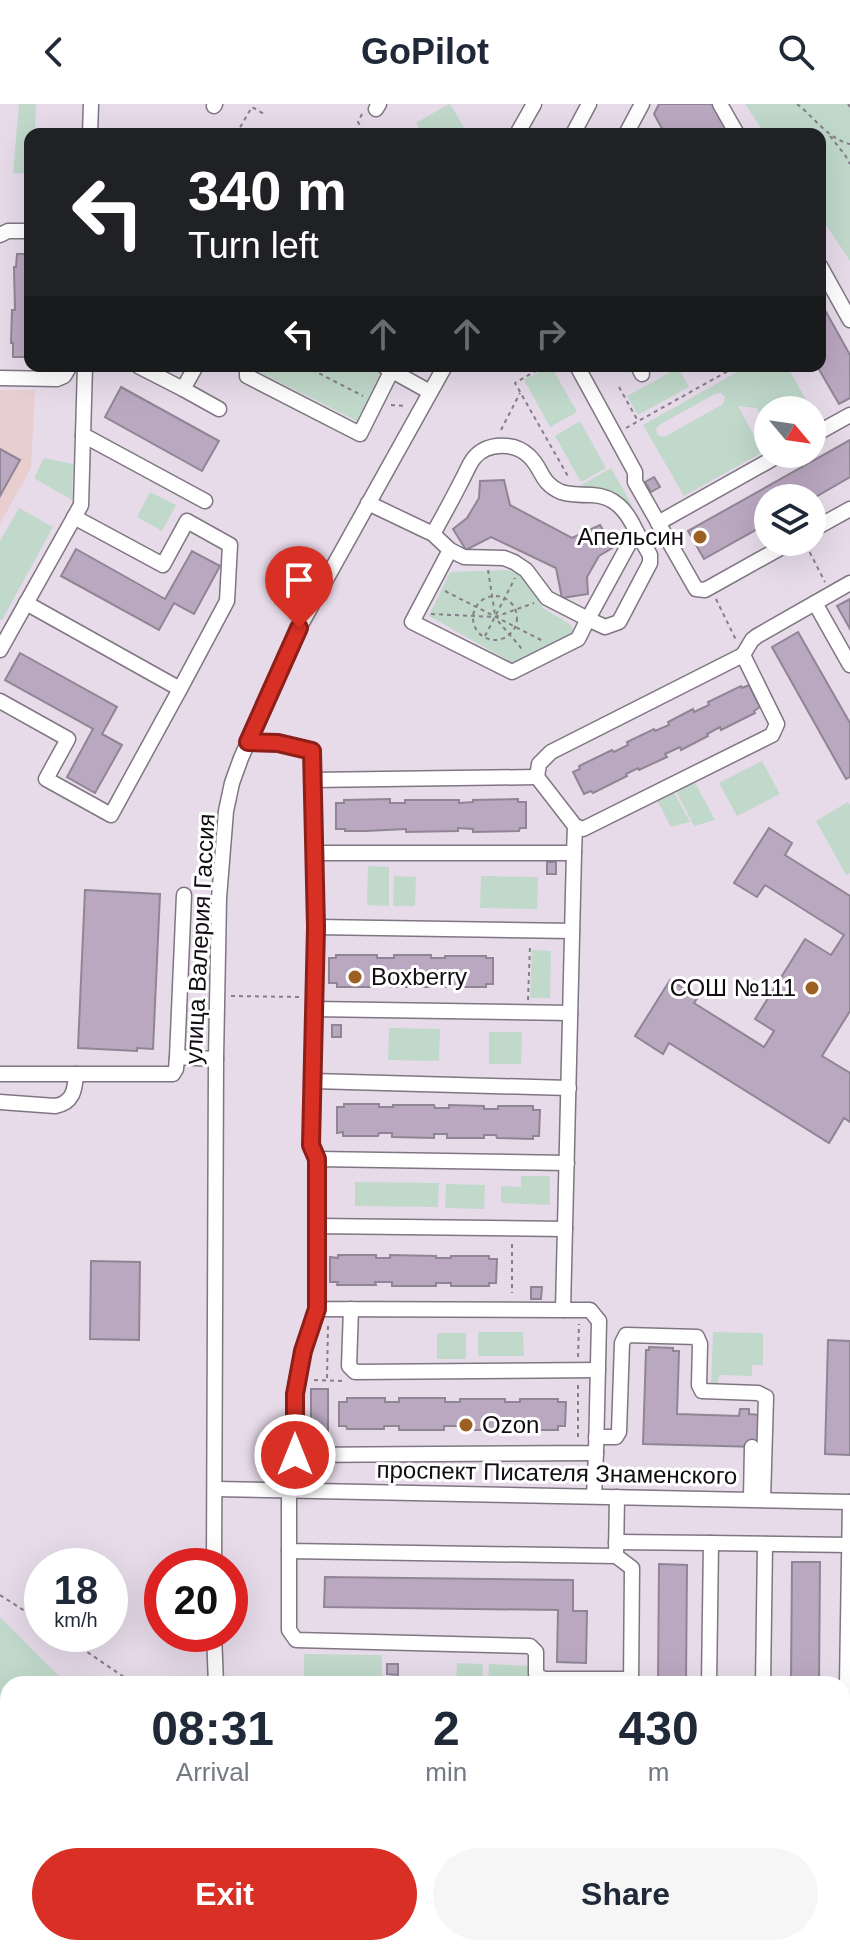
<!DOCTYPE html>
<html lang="en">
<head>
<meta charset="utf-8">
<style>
  body { margin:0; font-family:Arial,sans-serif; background:#f6f6f7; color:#1f2937; height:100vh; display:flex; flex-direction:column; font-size:30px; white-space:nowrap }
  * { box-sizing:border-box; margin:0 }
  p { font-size:26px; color:#747a83 }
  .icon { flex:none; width:44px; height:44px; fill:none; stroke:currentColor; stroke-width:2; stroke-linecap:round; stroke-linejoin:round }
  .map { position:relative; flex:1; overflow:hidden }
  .details { position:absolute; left:0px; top:1572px; width:850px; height:280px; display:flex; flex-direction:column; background:#fff; border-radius:24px 24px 0 0; box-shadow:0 8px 32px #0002 }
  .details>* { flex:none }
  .banner { position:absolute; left:24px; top:24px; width:802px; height:244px; border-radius:16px; box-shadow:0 8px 32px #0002; background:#202124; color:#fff; overflow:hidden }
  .needle { width:52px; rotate:119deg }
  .fabs { position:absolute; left:754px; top:292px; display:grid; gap:16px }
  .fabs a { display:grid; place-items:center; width:72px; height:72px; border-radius:50%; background:#fff; box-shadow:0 8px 32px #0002; font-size:40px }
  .speed { position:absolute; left:24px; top:1444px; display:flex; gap:16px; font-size:40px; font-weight:700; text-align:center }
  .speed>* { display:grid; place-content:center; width:104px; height:104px; border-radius:50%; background:#fff; box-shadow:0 8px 32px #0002; line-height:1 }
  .speed small { font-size:20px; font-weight:400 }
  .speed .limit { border:12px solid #d22; background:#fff; color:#111 }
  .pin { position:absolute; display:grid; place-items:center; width:68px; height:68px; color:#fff; margin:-82px -34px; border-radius:50% 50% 50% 0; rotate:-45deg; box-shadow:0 0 8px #0007 }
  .pin .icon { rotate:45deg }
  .me { position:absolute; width:88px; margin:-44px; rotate:0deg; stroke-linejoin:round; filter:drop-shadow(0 0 6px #0008) }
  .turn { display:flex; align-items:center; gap:28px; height:168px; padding:0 32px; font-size:36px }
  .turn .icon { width:104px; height:104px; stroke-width:2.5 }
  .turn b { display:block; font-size:56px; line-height:68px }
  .lanes { display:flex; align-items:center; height:76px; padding:0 32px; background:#0003; justify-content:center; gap:40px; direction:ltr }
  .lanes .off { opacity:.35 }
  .eta { display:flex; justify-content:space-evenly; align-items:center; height:136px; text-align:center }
  .eta b { font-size:48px; font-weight:600; line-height:56px }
  .primary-button { display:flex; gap:16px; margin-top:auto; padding:16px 32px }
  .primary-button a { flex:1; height:92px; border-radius:48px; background:#d93025; color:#fff; font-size:32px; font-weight:600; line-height:92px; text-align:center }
  .primary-button a+a { background:#f6f6f7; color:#1f2937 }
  header { display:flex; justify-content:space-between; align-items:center; height:104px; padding:0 32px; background:#fff; font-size:36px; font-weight:600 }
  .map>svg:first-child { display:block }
  .industrial { fill:#e4d2c2 }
  .education { fill:#e9ced0 }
  .green { fill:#c0d9cb; fill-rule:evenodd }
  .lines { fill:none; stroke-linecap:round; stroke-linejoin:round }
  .stream { stroke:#acbed7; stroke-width:4 }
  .building { fill:#baa7c0; stroke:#908594; stroke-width:2 }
  .minor-casing { stroke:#807583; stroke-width:17 }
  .path { stroke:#867d88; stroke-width:2; stroke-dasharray:4 4; stroke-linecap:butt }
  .minor { stroke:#fff; stroke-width:14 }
  .route-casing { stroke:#8d1f18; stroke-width:20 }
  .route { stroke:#d93025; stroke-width:14 }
  .poi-dot { fill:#9c6122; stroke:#fff; stroke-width:3 }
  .labels { text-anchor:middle; stroke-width:6; stroke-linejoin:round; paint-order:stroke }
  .poi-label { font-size:24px; fill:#110d12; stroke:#fff; text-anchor:end }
  .street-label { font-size:24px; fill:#110d12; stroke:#fff }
</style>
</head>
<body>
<header><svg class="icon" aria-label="back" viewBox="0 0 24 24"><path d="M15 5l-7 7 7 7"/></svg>GoPilot<svg class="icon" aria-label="search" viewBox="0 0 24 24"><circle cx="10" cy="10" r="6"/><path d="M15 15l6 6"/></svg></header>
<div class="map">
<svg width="850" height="1852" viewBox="0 0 850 1852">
  <rect width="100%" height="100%" fill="#e7dbea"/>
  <path class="industrial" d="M190,1844H308L315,1852H197Z"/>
  <path class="education" d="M0,286H35L31,364L0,420Z"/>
  <g class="green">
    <path d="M19,0H36L35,30H30V70L13,69Z"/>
    <path d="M449,0H450L468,30H422L416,19Z"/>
    <path d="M745,0H850V157L820,112V30H765Z"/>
    <path d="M258,262H374L385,272L361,319L257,267Z"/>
    <path d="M551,262L577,308L550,323L524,276Z"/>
    <path d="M748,262H787L812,306H768V324L757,304L738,302L763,348L684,392L643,321ZM721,289L725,293L723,300L666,332L662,333L657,330L656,325L659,321L715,290Z"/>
    <path d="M678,264L689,283L638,311L627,292Z"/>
    <path d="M580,317L606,364L581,378L555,332Z"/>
    <path d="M44,354L73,360L72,396L34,374Z"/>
    <path d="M611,364L633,403L616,392L581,389L578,383Z"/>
    <path d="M150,388L176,401L162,427L137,413Z"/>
    <path d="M19,404L53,423L2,516L0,515V437Z"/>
    <path d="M508,466L518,470L528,479L543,504L571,521L574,528L518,562L429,512L450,468Z"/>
    <path d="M762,657L780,690L737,712L719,679Z"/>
    <path d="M693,675L715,716L694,722L675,685Z"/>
    <path d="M672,685L690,718L671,723L656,694Z"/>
    <path d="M848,698L850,701V769L846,771L816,717Z"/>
    <path d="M368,762L389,763V802L367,801Z"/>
    <path d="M394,772L416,773L415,802H393Z"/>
    <path d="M481,772L538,773L537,805L480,804Z"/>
    <path d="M532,846L551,847L550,894H530Z"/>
    <path d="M389,924L440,925L439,957L388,956Z"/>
    <path d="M489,928H522L521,960H489Z"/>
    <path d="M521,1072H550V1101L501,1099V1082L521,1083Z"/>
    <path d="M355,1078L439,1079L438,1103L355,1102Z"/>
    <path d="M446,1080L485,1081L484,1105L445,1104Z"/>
    <path d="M478,1228H523L524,1252H478Z"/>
    <path d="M713,1228L763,1229V1261H752V1272L719,1271L718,1281H711Z"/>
    <rect x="437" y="1229" width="29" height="26"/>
    <path d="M0,1513L67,1580H8V1844H182L190,1852H0Z"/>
    <path d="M304,1550L382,1551V1580H304Z"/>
    <path d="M457,1559L483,1560L482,1580H456Z"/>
    <path d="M489,1560L528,1562L527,1580H488Z"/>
  </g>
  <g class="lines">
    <g class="stream">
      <path d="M0,1812L8,1821"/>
      <path d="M30,1844L37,1852"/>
    </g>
  </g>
  <g class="building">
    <path d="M659,0H712L729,30H665L654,10Z"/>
    <path d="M17,150H30V253H13V239H11L12,206H15L14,163H16Z"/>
    <path d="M820,197L850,251V294L839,300L817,262H820Z"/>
    <path d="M121,283L219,337L202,367L105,313Z"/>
    <path d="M850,336V373L812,395L768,394V419L704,455L688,427Z"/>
    <path d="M0,345L20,356L0,392Z"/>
    <path d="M654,373L660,383L651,388L645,378Z"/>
    <path d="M504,376L510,401L572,434L600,421L614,443L599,452L587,473L588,490L562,494L556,464L491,433L466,446L453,425L467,414L479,394L480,377Z"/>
    <path d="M76,445L165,495L192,447L220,462L194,510L174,499L159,526L61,472Z"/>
    <path d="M850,495V525L837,502Z"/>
    <path d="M798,528L850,619V673L846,675L772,543Z"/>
    <path d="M20,549L117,603L102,630L122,641L95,689L67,673L93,625L5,576Z"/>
    <path d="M749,581L760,603L754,607L755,609L721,626L720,623L707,630L708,632L681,646L680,643L665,650L667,653L639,666L638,664L626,670L627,672L593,689L591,687L584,690L573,668L580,665L579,662L612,646L614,648L628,641L627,638L654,625L655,627L669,621L668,618L693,605L694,608L709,601L708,598L741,582L742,584Z"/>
    <path d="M390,695V699H405V696H459V699L473,698V696L518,695V698H526V724H520L519,727L473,728V725L458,724V727L406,728V725L366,727H345V725H336V699H344V696Z"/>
    <path d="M769,724L792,739L785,751L850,792V907L822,952L850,969V1018L844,1014L829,1039L669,939L663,950L635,932L670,876L698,893L694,899L764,943L774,927L755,915L805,835L831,851L844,831L765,781L757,793L734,779Z"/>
    <rect x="547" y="758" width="9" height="12"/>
    <path d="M85,786L160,790L153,945L137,944V947L78,944Z"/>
    <path d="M336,851H377V854H394V851H431V854H445V852H486V854H493V880H486V883H445V880H431V883H391V879H377V883H337V879H329V854H336Z"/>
    <rect x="332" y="921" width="9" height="12"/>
    <path d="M344,1000H379V1003H393V1001H434L435,1004H449V1001L484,1002V1005H498V1002H533V1006H540L539,1032H533V1035L497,1034L496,1031H484V1034H447V1030H434V1034L392,1033V1029H379L378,1032H343V1028L337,1029V1003H344Z"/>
    <path d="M338,1151H376V1154H390V1151L436,1152V1154H451V1152H489V1155H497L496,1179H489V1182H451V1179H436V1182H392V1178H375L376,1181H337L338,1178H330V1153L338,1154Z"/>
    <path d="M91,1157L140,1158L139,1236L90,1235Z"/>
    <path d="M531,1183H542L541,1195H531Z"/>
    <path d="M828,1236L850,1237V1351L825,1350Z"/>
    <path d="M649,1243L673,1244V1247H679L677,1310L739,1312L740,1305H749V1310L760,1311L759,1343L643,1340L646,1246H649Z"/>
    <rect x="311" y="1285" width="17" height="46"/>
    <path d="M347,1294H385V1298H399V1294H445V1298H460V1295H505V1298H520V1295H558V1298H566L565,1322H558V1326H520V1322H504V1326H460V1322H444V1326H399V1322H384V1325H347L346,1322H339V1298H347Z"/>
    <path d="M792,1458H820L819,1580H791Z"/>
    <path d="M659,1460L687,1461L686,1580H658Z"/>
    <path d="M325,1473L573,1476V1507H587L586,1559L557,1558L558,1506L324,1503Z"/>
    <path d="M387,1560H398V1571L387,1570Z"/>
    <rect x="782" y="1844" width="34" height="8"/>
  </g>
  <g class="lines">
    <defs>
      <g id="minor">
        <path d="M720,0L737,30"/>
        <path d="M214,2L215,0"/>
        <path d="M376,5L379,0"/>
        <path d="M90,30L91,0"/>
        <path d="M517,30L534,0"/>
        <path d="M573,30L589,0"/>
        <path d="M626,30L642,0"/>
        <path d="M0,131L8,127H30"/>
        <path d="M820,162L850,216"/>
        <path d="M138,262L183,285"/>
        <path d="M196,262L183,285L219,305"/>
        <path d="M247,262V272L360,330L394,262"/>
        <path d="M577,262L635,368V378L696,485L705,486L791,438"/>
        <path d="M638,262L642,270"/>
        <path d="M385,263L430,288"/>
        <path d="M0,274L57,275L64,272L70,262"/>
        <path d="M83,331L205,397"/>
        <path d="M812,332L850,311"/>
        <path d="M368,399L433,430C443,412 453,394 462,376C466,369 469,360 474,354C487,338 515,338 529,352C543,365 540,379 561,388C571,391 581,391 592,391C615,392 627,407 636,427L588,515L547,494L526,466L514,458L504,454L464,453L450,446L433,430"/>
        <path d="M74,413L163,461L187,417L230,441L227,497L180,585"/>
        <path d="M658,419L781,350"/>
        <path d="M812,426L850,405"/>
        <path d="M450,446L412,518L512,568L578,535L588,515L605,523L619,518L650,459V451L636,427"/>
        <path d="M815,499L850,561"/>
        <path d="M0,546L81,401L85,262"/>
        <path d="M743,551L752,536L757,532L850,479"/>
        <path d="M0,597L68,635L46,675L111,711L180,585L26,499"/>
        <path d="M248,638L278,639L312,647L316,823L311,1041L317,1055V1122"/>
        <path d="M312,676L537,673"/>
        <path d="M314,749H574L575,722L537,673L539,660L551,648L743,551L777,620L772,631L583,725L575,722"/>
        <path d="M316,823L572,827"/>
        <path d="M314,905L570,909"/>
        <path d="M177,953L184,791"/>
        <path d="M0,970H173L176,965L177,953L216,955"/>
        <path d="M313,977L569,984"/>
        <path d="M0,998L55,1002C73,999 75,986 76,970"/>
        <path d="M317,1055L567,1059"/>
        <path d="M317,1205L303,1247L295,1290V1351L596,1349L599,1217L590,1206H563L574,749"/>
        <path d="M351,1205L349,1262L355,1268L598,1266"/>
        <path d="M563,1206L317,1205V1122L565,1125"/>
        <path d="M596,1333H616L619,1328L622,1239L626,1231L697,1233L700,1240L699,1281L702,1287L758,1289L766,1293L763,1396"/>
        <path d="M295,1351L289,1386V1447L616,1452"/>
        <path d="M215,1385L850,1398"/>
        <path d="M594,1392L596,1349"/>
        <path d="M617,1393L616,1452L632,1464L631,1580"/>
        <path d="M751,1395L752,1343"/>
        <path d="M616,1438L711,1439L709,1580"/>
        <path d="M711,1439L849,1441"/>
        <path d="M289,1447V1526L296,1536L530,1542L536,1548V1570L543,1575H631"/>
        <path d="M214,1462L216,955L219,794L226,707L232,679L241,654L299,524L445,262"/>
        <path d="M214,1530L216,1580"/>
        <path d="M763,1580L765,1440"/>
        <path d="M842,1640H846L843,1852"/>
        <path d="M846,1640L850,1398"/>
        <path d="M216,1844L224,1852"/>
        <path d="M257,1844L265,1852"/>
        <path d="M324,1844L332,1852"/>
        <path d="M628,1852V1844"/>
        <path d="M759,1852L762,1844"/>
      </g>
    </defs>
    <use href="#minor" class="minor-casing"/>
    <g class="path">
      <path d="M797,0C814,13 828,35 850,40"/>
      <path d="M848,0L850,3"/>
      <path d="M362,10L358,18L365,30"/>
      <path d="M236,30L252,3L266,11"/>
      <path d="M830,32L845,51L850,60"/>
      <path d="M305,262L363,292"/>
      <path d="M544,262L515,279L569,374"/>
      <path d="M619,283L638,317"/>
      <path d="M391,301L405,302"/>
      <path d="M626,324L737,262"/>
      <path d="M501,326L520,289"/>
      <path d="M806,441L825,478"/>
      <path d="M488,466L495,511"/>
      <path d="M445,487L543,537"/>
      <circle cx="495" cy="514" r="22"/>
      <path d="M716,495L736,536"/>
      <path d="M431,510L495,513L534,499"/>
      <path d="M498,517L522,545"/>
      <path d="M485,532L515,474"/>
      <path d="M231,892L300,893"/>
      <path d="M528,896L530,842"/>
      <path d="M512,1140V1189"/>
      <path d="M578,1253L579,1220"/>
      <path d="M327,1274L328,1221"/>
      <path d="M314,1276L344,1277"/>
      <path d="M578,1333V1280"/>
      <path d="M0,1491L42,1518"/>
      <path d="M61,1530L134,1580"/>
      <path d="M0,1601L8,1607"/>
      <path d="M0,1670L8,1680"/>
      <path d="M0,1842L8,1852"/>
      <path d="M179,1844L183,1852"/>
    </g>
    <use href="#minor" class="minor"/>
  </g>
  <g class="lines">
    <defs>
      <path id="route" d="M295,1351V1290L303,1247L317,1205V1055L311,1041L316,823L312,647L278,639L248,638L299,524"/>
    </defs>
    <use href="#route" class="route-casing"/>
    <use href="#route" class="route"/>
  </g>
  <g class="poi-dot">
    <circle cx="700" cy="433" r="8"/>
    <circle cx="355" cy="873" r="8"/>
    <circle cx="812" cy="884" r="8"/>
    <circle cx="466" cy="1321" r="8"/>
  </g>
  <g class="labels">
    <g class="poi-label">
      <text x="684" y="441">Апельсин</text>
      <text x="371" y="881" text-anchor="start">Boxberry</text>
      <text x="796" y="892">СОШ №111</text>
      <text x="482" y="1329" text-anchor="start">Ozon</text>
    </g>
    <g class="street-label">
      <text transform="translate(200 835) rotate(-87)" y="8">улица Валерия Гассия</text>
      <text transform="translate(557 1369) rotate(1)" y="8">проспект Писателя Знаменского</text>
    </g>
  </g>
</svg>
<div class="fabs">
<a><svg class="needle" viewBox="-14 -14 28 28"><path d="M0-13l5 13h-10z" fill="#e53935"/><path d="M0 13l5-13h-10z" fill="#747a83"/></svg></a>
<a><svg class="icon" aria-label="layers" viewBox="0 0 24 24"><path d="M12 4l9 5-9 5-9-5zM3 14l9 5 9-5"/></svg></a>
</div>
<div class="speed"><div>18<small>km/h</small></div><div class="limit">20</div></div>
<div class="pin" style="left:299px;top:524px;background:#d93025"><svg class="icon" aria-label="arrive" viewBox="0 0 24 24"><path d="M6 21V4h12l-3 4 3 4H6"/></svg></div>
<svg class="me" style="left:295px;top:1351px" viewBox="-20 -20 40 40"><circle r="17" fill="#d93025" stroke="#fff" stroke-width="3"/><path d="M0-11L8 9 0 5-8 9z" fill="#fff"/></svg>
<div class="banner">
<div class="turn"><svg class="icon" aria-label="left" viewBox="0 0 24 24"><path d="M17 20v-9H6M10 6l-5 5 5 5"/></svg><div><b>340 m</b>Turn left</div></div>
<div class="lanes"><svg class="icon" aria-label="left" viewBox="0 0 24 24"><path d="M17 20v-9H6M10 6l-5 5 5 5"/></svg><svg class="icon off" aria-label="ahead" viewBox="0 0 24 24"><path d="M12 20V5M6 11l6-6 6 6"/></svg><svg class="icon off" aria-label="ahead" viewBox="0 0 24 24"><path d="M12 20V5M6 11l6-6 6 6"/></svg><svg class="icon off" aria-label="right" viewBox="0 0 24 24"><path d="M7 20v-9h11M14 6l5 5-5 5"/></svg></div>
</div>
<section class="details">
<div class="eta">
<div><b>08:31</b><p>Arrival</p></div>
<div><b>2</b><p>min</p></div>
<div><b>430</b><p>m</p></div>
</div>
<div class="primary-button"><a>Exit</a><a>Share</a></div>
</section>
</div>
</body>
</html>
